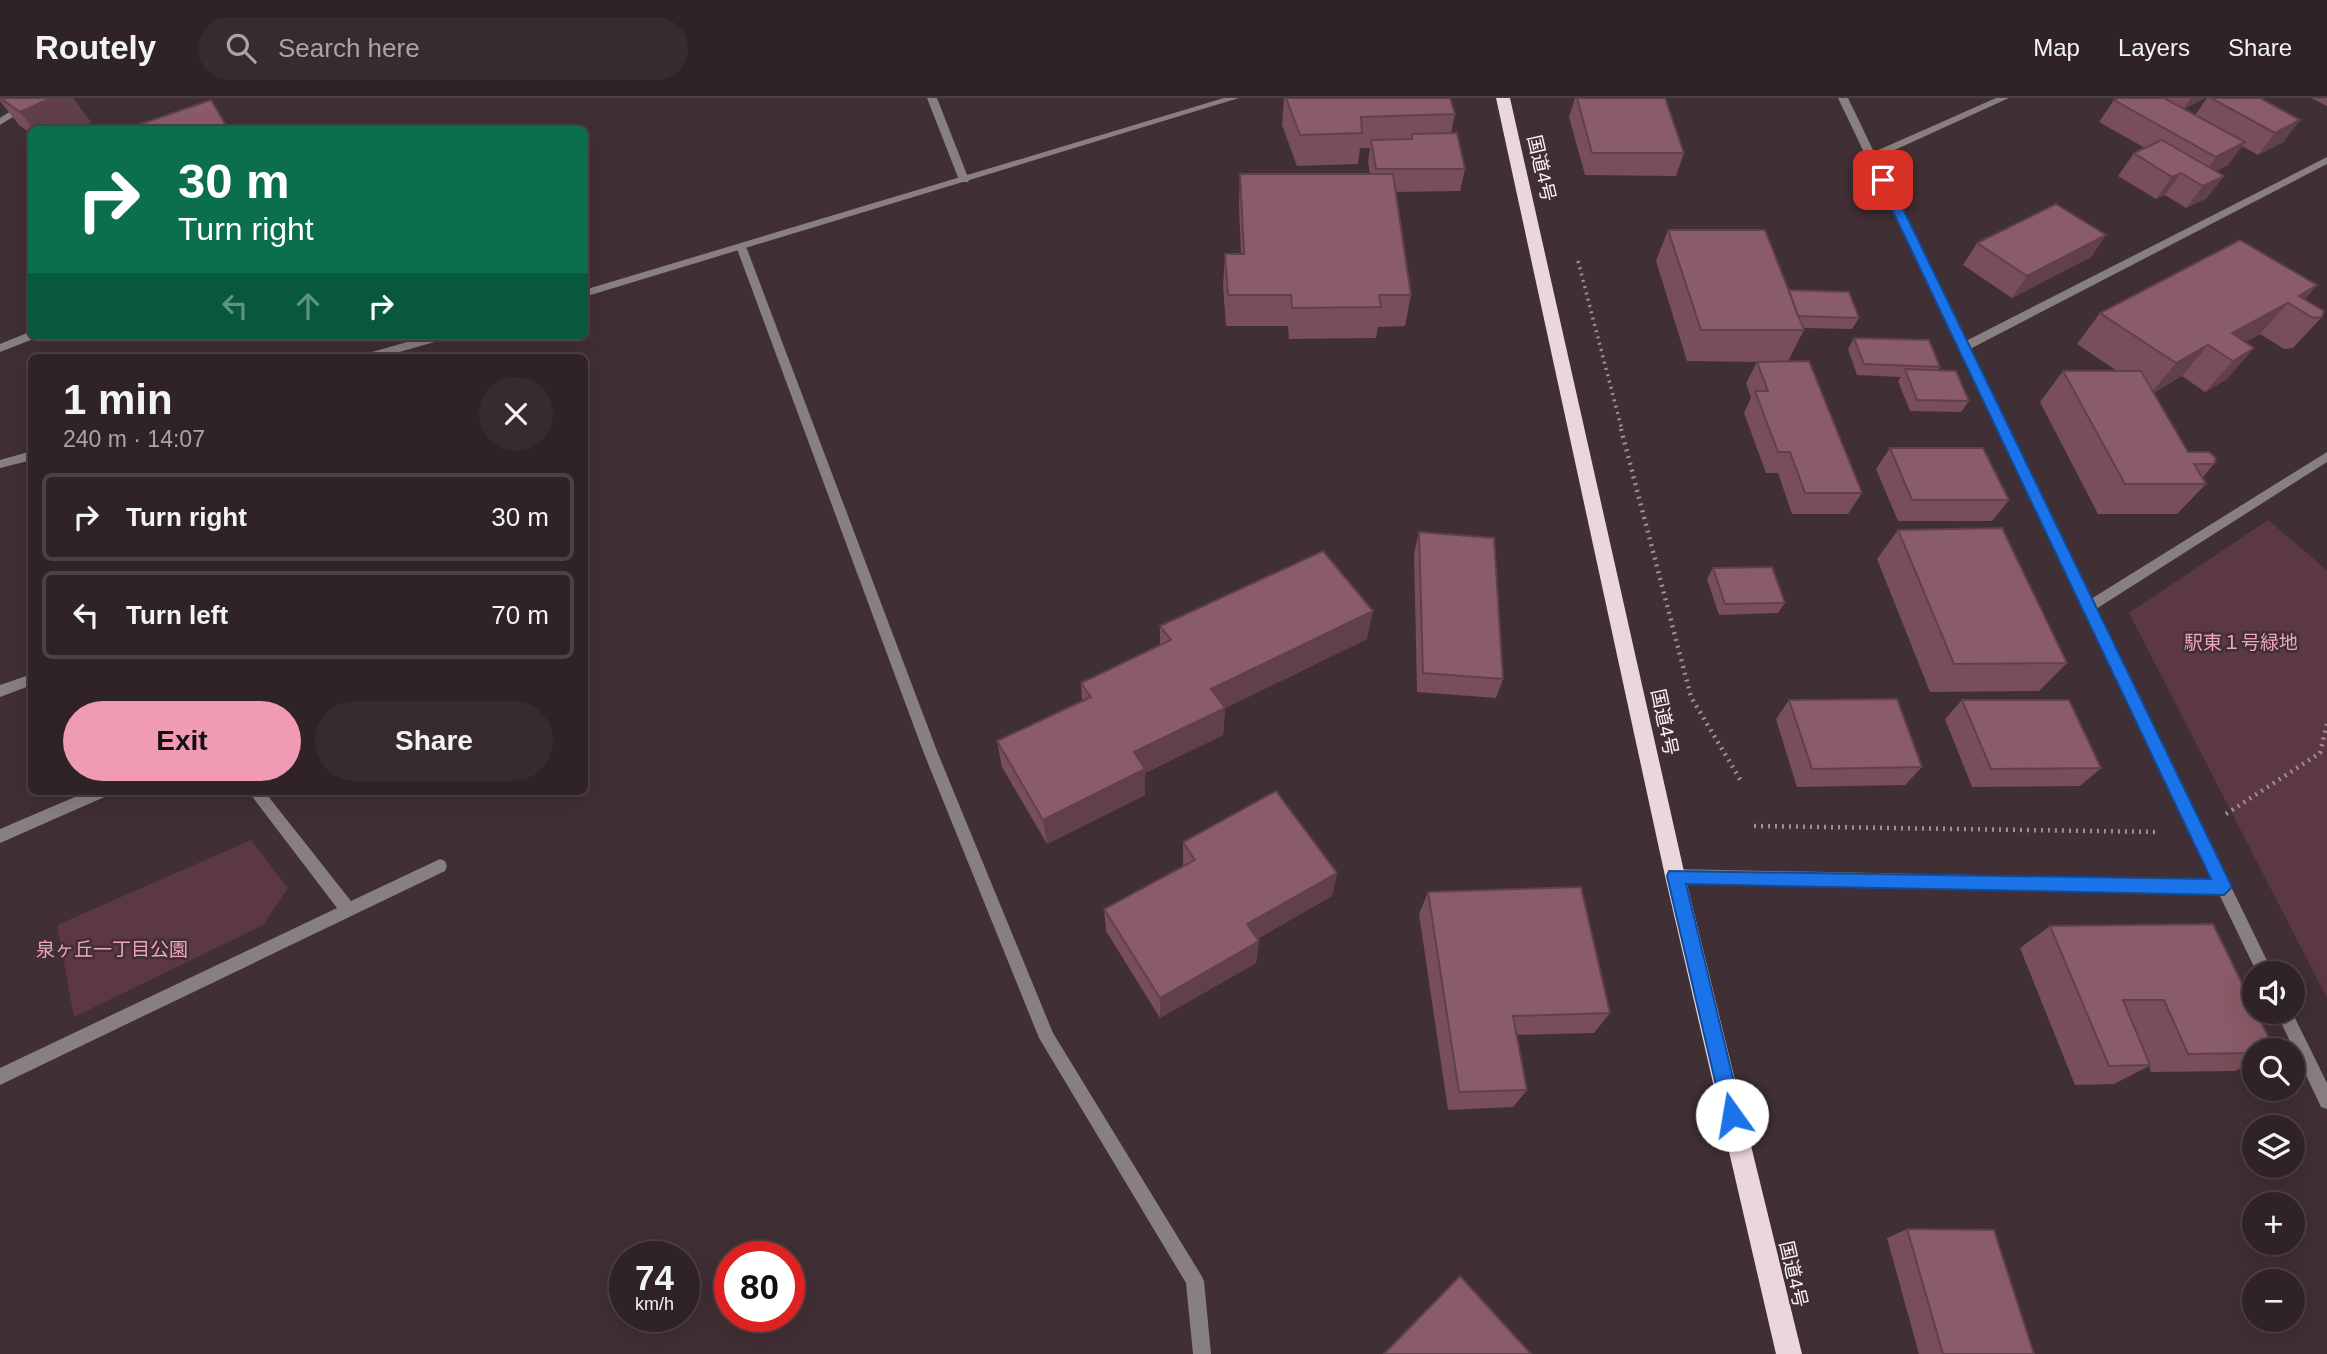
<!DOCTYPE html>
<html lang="en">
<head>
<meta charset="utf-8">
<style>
  body { margin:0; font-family:Arial,"Noto Sans JP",sans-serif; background:#382b2f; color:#f1f3f6; height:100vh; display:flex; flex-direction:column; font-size:26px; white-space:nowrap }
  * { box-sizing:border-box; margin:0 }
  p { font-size:23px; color:#a8a4a7 }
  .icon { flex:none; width:38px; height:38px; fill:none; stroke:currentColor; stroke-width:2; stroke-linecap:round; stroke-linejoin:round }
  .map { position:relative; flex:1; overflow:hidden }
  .drawer { position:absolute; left:28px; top:256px; width:560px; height:441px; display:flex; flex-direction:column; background:#302327; border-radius:10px; box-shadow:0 7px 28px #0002,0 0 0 2px #4b4044 }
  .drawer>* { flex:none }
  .hud { position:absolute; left:28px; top:28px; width:560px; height:214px; border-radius:10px; box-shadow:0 7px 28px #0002,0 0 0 2px #4b4044; background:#0b6e4f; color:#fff; overflow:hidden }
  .tools { position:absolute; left:2242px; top:863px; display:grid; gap:14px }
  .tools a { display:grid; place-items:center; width:63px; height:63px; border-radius:50%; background:#302327; box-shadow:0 7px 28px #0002,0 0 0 2px #4b4044; font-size:35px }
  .speed { position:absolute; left:609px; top:1143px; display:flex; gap:14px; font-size:35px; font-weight:700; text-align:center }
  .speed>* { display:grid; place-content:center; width:91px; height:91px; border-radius:50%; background:#302327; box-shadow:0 7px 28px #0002,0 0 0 2px #4b4044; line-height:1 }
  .speed small { font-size:18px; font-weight:400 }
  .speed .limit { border:10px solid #d22; background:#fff; color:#111 }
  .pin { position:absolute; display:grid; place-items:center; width:60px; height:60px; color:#fff; margin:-30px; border-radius:14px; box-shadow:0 4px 10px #0006 }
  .me { position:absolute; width:77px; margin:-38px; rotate:347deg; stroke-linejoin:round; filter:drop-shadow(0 0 5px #0008) }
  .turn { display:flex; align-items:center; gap:24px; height:147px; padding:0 35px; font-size:32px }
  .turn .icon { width:91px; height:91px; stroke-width:2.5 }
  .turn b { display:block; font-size:49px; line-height:60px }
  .lanes { display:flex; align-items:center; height:66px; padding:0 35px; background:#0003; justify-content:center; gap:35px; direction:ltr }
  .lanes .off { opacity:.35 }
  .round { display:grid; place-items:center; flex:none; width:74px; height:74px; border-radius:37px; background:#382b2f }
  .headline { display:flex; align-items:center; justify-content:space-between; height:119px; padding:0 35px }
  h1 { font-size:42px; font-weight:600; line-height:52px }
  .action { display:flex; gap:14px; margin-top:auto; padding:14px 35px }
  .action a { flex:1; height:80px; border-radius:42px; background:#f19ab3; color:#111; font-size:28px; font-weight:600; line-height:80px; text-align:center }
  .action a+a { background:#382b2f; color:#f1f3f6 }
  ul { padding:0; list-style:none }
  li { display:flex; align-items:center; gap:21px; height:88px; margin:0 14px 10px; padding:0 21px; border:4px solid #4b4044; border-radius:10px }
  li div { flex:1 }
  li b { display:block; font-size:26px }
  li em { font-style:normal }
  header { display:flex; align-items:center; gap:42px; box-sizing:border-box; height:98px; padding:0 35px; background:#302327; border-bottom:2px solid #4b4044 }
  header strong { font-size:33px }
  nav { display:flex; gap:38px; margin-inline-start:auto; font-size:24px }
  .search { width:490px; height:63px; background:#382b2f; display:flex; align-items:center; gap:18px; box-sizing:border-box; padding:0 24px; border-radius:38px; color:#a8a4a7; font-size:26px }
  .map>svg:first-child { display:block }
  .green { fill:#5b3842 }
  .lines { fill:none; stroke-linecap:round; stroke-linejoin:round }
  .path-far1 { stroke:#9d8f93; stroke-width:3.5; stroke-dasharray:2 4.5; stroke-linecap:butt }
  .path { stroke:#9d8f93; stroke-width:4.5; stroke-dasharray:2 5; stroke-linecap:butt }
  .minor { fill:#887f81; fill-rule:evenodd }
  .tertiary { fill:#887f81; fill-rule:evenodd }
  .trunk { fill:#ead6db; fill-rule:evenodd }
  .wall { fill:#774e59 }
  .shaded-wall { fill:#614049 }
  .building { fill:#8a5b68; stroke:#614049; stroke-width:2 }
  .route { fill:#1a73e8; stroke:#114b97; stroke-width:2 }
  .labels { text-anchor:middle; stroke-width:5; stroke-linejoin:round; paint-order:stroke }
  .street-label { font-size:19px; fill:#fcf1f4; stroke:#402f34 }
  .park-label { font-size:19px; fill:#f1a4ba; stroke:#402f34 }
</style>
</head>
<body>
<header>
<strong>Routely</strong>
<div class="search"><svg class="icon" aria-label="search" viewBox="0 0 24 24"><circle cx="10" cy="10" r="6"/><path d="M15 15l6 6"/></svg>Search here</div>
<nav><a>Map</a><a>Layers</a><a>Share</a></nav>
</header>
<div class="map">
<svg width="2327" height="1256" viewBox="0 0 2327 1256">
  <rect width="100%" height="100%" fill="#402f34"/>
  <g class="green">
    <path d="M2268,422L2327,472V900L2129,515Z"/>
    <path d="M251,742L288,790L263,827L74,919L57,827Z"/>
  </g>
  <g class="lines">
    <path class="path-far1" d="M1578,163L1622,332"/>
    <g class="path">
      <path d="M1621,331L1691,599L1741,683"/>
      <path d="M2226,716L2320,655L2327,626"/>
      <path d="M1754,728L2160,734"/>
    </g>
    <g class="minor">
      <path d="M927,0H937L969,82L968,84H960L959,82Z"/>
      <path d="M1838,0H1848L1874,54L1996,0H2009L1877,60L1966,243L2327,59V66L1970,251L2091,501L2327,354V364L2096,511L2273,875H2257L2219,796L1675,785L1670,783L1667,778L1670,773L1675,771L2212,782Z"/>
      <path d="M742,148L747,151L937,653L1053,935L1201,1177L1204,1183L1211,1256H1193L1186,1185L1039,940L923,653L737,151Z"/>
      <path d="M32,233V238H37L36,240L0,254V246Z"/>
      <path d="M32,576V587L0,599V587Z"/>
      <path d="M89,693H111L109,697L0,745V731Z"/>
      <path d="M248,693H264L351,803L440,761L445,763L447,768L445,773L0,987V970L337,810Z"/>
      <path d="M2276,914H2292L2327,985V1011L2321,1009Z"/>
    </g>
    <g class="tertiary">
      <path d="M31,0H43L0,27V20Z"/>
      <path d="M1224,0H1239L584,199V192Z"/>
      <path d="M428,238H447L445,241L382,259H363L365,256Z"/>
      <path d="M32,353V362L0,370V362Z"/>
    </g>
    <path class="trunk" d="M1496,0H1510L1685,778L1802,1256H1776L1665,778Z"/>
  </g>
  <g class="wall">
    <path d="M0,0L91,24L76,32H32V36L19,27L0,3Z"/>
    <path d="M1284,0H1450L1455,16L1451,35L1465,71L1460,93L1395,94L1411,197L1405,228L1378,229L1376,240L1289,241L1288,228H1226L1223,188L1225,156H1241L1239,108L1240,76H1370L1368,64L1370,50H1360L1358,66L1297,68L1282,27Z"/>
    <path d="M1575,0H1665L1684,55L1676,78L1585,77L1569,19Z"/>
    <path d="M2118,0H2205L2184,11L2195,17L2207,0H2260L2300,22L2283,44L2258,57L2242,48L2228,67L2216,73L2207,100L2186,110L2165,97L2156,101L2118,78L2134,55L2145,50L2099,24L2114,2Z"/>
    <path d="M2311,0H2327V8Z"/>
    <path d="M1668,132L1788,192L1859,220L1852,231L1803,230L1804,232L1788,263L1862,395L1848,416H1792L1778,375H1766L1744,315L1751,300L1746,285L1757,264L1687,263L1656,163Z"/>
    <path d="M2106,137L2091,159L2012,200L1963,167L1977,145Z"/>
    <path d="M2317,187L2305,201L2322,219L2293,250L2284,251L2260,236L2245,244L2227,281L2205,294L2182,278L2153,295L2188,354L2214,366L2202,380L2206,386L2177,416H2098L2040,304L2063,273H2117L2077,246L2100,215Z"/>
    <path d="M1854,240L1940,269L1938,273L1969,303L1961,314L1910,313L1898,283L1901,279L1857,277L1848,251Z"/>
    <path d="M1890,350L2009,402L1992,423H1898L1876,371Z"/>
    <path d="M1898,432L2067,565L2039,593L1930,594L1877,461Z"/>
    <path d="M1419,434L1503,581L1496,600L1417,594L1414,455Z"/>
    <path d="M1713,470L1785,505L1778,515L1719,517L1707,481Z"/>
    <path d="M1160,528L1367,541L1225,610L1223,637L1145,675V697L1047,746L1002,669L997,643L1082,603L1081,585L1160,547Z"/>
    <path d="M1789,602L1922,669L1905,687L1797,689L1776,621Z"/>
    <path d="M1962,602L2101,670L2080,688L1972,689L1945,621Z"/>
    <path d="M1183,744L1337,775L1332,798L1257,841L1259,843L1256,865L1160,920L1106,833L1104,811L1183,768Z"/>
    <path d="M1428,794L1610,915L1594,935L1516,937L1527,992L1513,1009L1448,1012L1419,816Z"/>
    <path d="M2050,828L2254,952V964L2235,973L2151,974L2149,968L2114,986L2075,987L2020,850Z"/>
    <path d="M1907,1131L2034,1256H1919L1887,1140Z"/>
  </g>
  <g class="shaded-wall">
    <path d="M51,0H73L91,24L76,32H34L20,14Z"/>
    <path d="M2191,0H2205L2183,11Z"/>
    <path d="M2300,22L2283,44L2258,57L2275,35Z"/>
    <path d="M2245,44L2228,67L2199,82L2216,59Z"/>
    <path d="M2181,75L2165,97L2156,101L2172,79Z"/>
    <path d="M2224,78L2207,100L2186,110L2203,88Z"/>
    <path d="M2106,137L2091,159L2012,200L2027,178Z"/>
    <path d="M2317,187L2297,210L2299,198Z"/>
    <path d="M2288,205L2260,236L2223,257L2232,235Z"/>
    <path d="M2208,247L2182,278L2150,296L2176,265Z"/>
    <path d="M2254,250L2227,281L2205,294L2233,263Z"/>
    <path d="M1373,513L1367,541L1209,618L1211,591Z"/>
    <path d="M1225,610L1223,637L1145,675V697L1047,746L1043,722L1134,654Z"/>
    <path d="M1337,775L1332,798L1244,848L1247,826Z"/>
    <path d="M1259,843L1256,865L1160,920V900Z"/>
  </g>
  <g class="building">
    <path d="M0,0H51L20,14Z"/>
    <path d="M1286,0H1450L1455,16L1361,19L1362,35L1300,37Z"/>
    <path d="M1577,0H1665L1684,55H1592Z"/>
    <path d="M2118,0H2164L2245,44L2216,59L2114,2Z"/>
    <path d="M2211,0H2260L2300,22L2275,35Z"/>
    <path d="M211,2L227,29L219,32H123Z"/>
    <path d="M1457,35L1465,71H1376L1371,42L1412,41V36Z"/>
    <path d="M2162,42L2224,78L2203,88L2181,75L2172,79L2134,55Z"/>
    <path d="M1240,76H1393L1411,197H1379L1381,209L1292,210L1291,197H1228L1225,156H1244Z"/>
    <path d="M2056,106L2106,137L2027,178L1977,145Z"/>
    <path d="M1668,132H1765L1804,232H1701Z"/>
    <path d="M2240,142L2317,187L2299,198L2324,213L2322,219L2313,220L2288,205L2232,235L2254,250L2233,263L2208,247L2176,265L2100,215Z"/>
    <path d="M1789,192L1849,194L1859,220L1798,218Z"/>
    <path d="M1854,240L1929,242L1940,269L1864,266Z"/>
    <path d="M1809,263L1862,395H1805L1790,354H1778L1755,293H1768L1757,264Z"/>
    <path d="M1905,271L1956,273L1969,303L1917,302Z"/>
    <path d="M2063,273H2141L2188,354H2209L2216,360L2214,366H2194L2206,386H2125Z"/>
    <path d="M1890,350H1983L2009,402H1912Z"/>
    <path d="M2002,430L2067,565L1954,566L1898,432Z"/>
    <path d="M1419,434L1494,440L1503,581L1423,575Z"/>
    <path d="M1323,453L1373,513L1211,591L1225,610L1134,654L1145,671L1043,722L997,643L1091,599L1081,585L1171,542L1160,528Z"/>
    <path d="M1772,469L1785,505L1725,506L1713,470Z"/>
    <path d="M1897,601L1922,669L1812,671L1789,602Z"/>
    <path d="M1962,602H2069L2101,670L1991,671Z"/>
    <path d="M1276,693L1337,775L1247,826L1259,843L1160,900L1104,811L1195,762L1183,744Z"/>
    <path d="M1581,789L1610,915L1513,918L1527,992L1459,994L1428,794Z"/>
    <path d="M2213,826L2254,910V914H2256L2275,952H2254V955L2188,956L2164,902H2123L2150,967L2109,968L2050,828Z"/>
    <path d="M1907,1131L1994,1132L2034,1256H1943Z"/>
    <path d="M1460,1178L1531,1256H1384Z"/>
  </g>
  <path class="route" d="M1879,80L1889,82L2232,789L2224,797L1686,786L1742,1017L1739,1024L1732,1027L1726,1024L1723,1017L1667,778L1669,773L2211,781L1878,82Z"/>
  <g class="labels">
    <g class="street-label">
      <text transform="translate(1542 70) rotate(77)" y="7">国道4号</text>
      <text transform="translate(1665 624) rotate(78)" y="7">国道4号</text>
      <text transform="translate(1794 1176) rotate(77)" y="7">国道4号</text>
    </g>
    <g class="park-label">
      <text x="2241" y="551">駅東１号緑地</text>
      <text x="112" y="858">泉ヶ丘一丁目公園</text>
    </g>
  </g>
</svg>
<div class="tools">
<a><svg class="icon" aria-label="sound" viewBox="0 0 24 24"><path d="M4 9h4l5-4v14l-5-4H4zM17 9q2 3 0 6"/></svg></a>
<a><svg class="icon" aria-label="search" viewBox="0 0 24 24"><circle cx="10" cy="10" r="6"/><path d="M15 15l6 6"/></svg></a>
<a><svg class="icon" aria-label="layers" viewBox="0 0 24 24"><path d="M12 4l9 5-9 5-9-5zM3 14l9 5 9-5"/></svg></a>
<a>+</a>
<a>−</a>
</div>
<div class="speed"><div>74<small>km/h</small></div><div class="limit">80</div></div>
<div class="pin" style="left:1883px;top:82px;background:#d93025"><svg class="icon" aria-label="arrive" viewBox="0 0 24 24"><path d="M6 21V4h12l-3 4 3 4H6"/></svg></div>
<svg class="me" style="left:1732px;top:1017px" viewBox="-20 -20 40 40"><circle r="19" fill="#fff"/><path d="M0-13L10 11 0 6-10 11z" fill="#1a73e8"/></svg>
<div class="hud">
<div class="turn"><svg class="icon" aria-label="right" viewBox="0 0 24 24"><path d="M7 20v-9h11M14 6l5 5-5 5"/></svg><div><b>30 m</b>Turn right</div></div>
<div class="lanes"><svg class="icon off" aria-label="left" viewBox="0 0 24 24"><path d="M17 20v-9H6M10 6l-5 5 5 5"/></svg><svg class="icon off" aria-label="ahead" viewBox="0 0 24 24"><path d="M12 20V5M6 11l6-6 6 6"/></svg><svg class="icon" aria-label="right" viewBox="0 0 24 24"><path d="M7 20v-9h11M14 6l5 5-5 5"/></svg></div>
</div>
<section class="drawer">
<div class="headline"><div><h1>1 min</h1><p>240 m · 14:07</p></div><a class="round"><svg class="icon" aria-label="close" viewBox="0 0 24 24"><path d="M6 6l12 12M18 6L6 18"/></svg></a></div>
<ul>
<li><svg class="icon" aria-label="right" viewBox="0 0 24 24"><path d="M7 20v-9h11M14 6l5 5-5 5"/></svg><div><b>Turn right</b></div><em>30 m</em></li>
<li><svg class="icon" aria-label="left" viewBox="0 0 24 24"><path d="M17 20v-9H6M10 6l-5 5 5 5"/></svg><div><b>Turn left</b></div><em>70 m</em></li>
</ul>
<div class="action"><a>Exit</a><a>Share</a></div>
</section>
</div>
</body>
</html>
